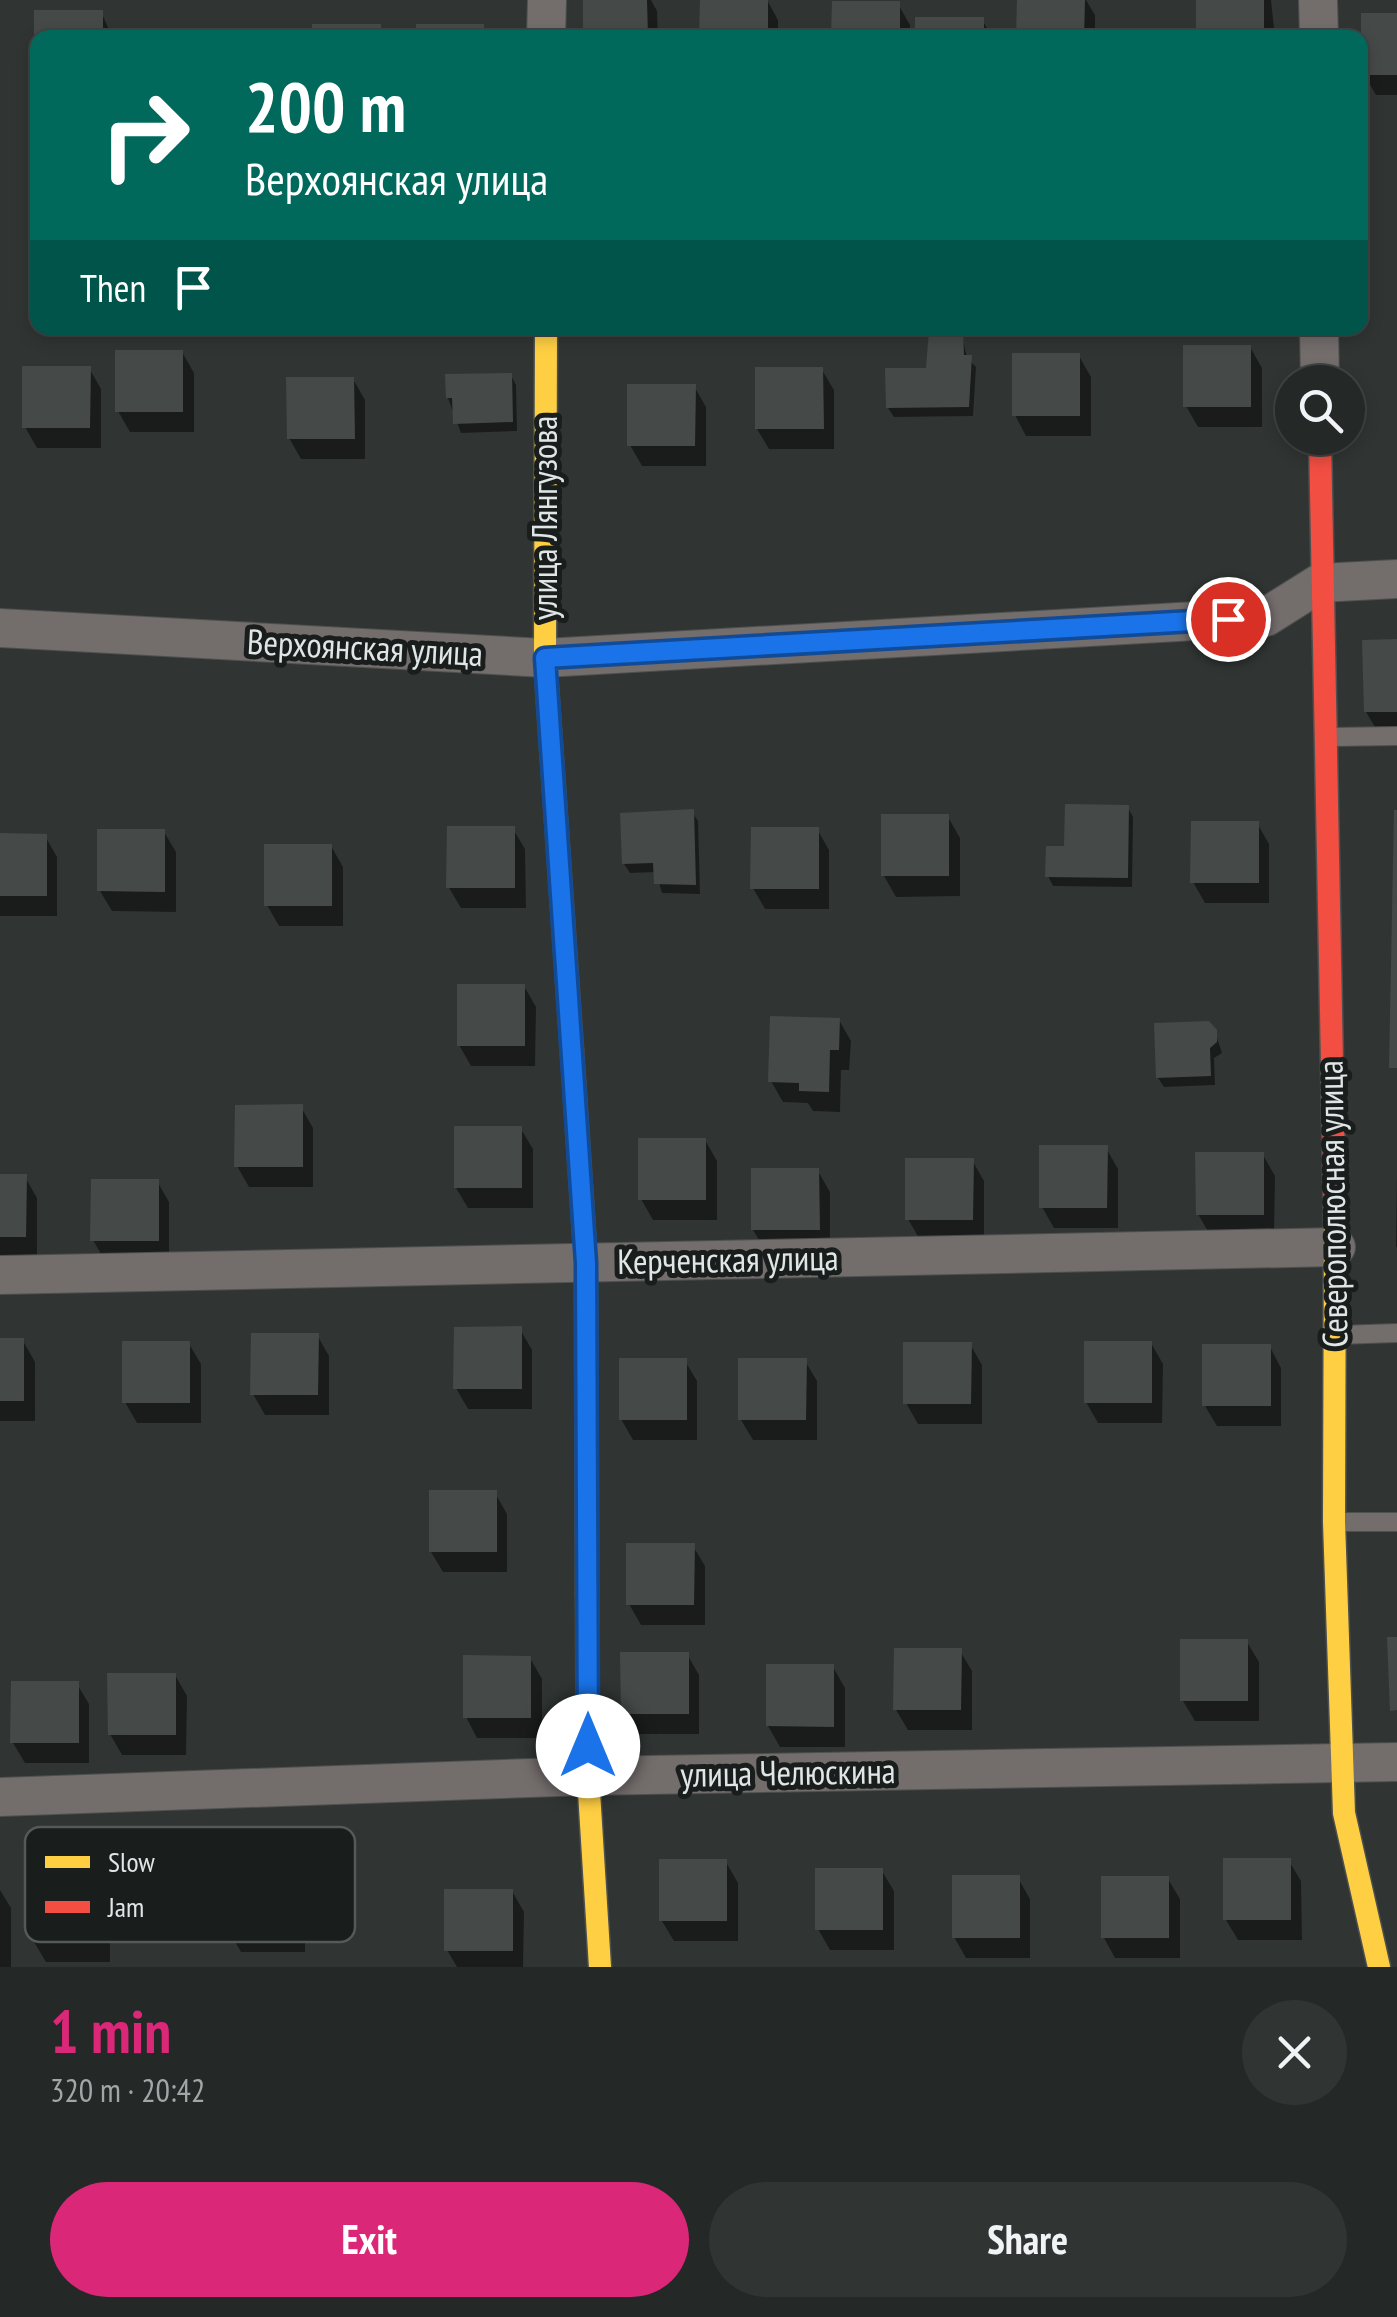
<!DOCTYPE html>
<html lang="en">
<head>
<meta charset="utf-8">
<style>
  body { margin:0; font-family:"PT Sans Narrow",sans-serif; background:#303433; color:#f1f3f6; height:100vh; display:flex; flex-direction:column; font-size:38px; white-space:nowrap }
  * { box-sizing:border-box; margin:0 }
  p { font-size:32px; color:#a3a6a7 }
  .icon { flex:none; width:55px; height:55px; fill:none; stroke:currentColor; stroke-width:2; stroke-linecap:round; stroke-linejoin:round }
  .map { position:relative; height:1967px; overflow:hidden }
  .details { display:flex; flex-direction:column; background:#242827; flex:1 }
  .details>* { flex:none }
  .top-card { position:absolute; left:30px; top:30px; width:1338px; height:305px; border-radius:20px; box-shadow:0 5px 15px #0003,0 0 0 2px #414444; background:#00695c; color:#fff; overflow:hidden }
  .fabs { position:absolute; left:1275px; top:365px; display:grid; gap:20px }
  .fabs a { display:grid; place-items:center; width:90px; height:90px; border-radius:50%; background:#242827; box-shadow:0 5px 15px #0003,0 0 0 2px #414444; font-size:50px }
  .pin { position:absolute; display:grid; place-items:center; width:85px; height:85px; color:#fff; margin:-42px; border:5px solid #fff; border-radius:50%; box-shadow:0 2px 10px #0007 }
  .me { position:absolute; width:110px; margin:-55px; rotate:0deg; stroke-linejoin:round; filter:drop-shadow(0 0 8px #0008) }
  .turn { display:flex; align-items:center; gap:35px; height:210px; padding:0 50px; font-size:45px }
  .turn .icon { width:130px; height:130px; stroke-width:2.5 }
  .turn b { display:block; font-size:70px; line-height:85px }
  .then { display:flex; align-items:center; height:95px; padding:0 50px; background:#0003; gap:20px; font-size:38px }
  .round { display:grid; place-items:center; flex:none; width:105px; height:105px; border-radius:52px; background:#303433 }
  .summary { display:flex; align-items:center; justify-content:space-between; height:170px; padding:0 50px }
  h1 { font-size:60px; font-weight:800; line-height:75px; color:#db2777 }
  .cta { display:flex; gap:20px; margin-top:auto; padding:20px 50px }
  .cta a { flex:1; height:115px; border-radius:60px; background:#db2777; color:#fff; font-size:40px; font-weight:800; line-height:115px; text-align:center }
  .cta a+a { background:#303433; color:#f1f3f6 }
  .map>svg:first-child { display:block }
  .shadow { fill:#0007 }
  .building { fill:#454a49 }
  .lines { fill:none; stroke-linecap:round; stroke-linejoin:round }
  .lane-casing { stroke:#4d504f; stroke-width:20 }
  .street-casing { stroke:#4d504f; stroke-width:40 }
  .slow-casing { stroke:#4d504f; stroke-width:25 }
  .jam-casing { stroke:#4d504f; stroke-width:25 }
  .lane { stroke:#736d6c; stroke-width:18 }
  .street { stroke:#736d6c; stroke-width:38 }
  .slow { stroke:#ffcf43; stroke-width:22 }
  .jam { stroke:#f24e42; stroke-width:22 }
  .route-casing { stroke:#114b97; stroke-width:25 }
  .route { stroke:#1a73e8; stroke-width:18 }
  .labels { text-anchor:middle; stroke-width:10; stroke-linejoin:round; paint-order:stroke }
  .street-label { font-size:35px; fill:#dfe6e5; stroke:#191e1d }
  .key { fill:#191e1d; stroke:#545a59; stroke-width:2.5 }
  .key-label { font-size:28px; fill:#dfe6e5 }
</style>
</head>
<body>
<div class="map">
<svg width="1397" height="1967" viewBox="0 0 1397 1967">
  <rect width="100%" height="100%" fill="#303534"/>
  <g class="shadow">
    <path d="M586,0H651L657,11L658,38H586Z"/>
    <path d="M702,0H767L778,20V38H702Z"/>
    <path d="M1019,0H1086L1095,15V38H1019Z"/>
    <path d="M1199,0H1271L1275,38H1199Z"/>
    <path d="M898,4L910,25V38H834Z"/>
    <path d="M37,12H101L113,38H38V73Z"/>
    <path d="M1397,15V95H1376L1364,74Z"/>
    <path d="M982,20L993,38H918Z"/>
    <path d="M961,332L967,358L976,367L973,416L894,417L888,408Z"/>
    <path d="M1250,347L1262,368V427H1198L1186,406Z"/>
    <path d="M182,352L194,373V432H130L118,411Z"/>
    <path d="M1079,356L1091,377V436H1026L1015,415Z"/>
    <path d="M89,368L101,389V448H37L25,427Z"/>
    <path d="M822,370L834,390V449H769L757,429Z"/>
    <path d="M511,375L516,385L517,431L461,433L448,398Z"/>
    <path d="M353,379L365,400V459H301L289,438Z"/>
    <path d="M694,386L706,407V466H642L630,445Z"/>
    <path d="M1397,641V732H1378L1366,712Z"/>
    <path d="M1128,808L1133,817L1132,887L1053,886L1048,876L1067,849Z"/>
    <path d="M692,812L698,821L700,894L662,893L656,872L630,873L624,864Z"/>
    <path d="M948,817L960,838V896L896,897L884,876Z"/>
    <path d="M1257,823L1269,844V903H1205L1193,882Z"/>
    <path d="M513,829L525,849L526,908H461L449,888Z"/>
    <path d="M817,829L829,850V909H765L753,888Z"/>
    <path d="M164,832L176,852V912L112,911L100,891Z"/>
    <path d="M0,836H45L57,857V916H0Z"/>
    <path d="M331,846L343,867V926H279L267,905Z"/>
    <path d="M524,986L536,1007L535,1066H471L459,1045Z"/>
    <path d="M839,1020L851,1041L849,1070H841L840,1112L813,1111L808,1103L783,1102L771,1081Z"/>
    <path d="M1215,1032L1222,1053L1214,1058L1215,1085L1164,1087L1158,1078Z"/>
    <path d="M301,1107L313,1128V1187H249L237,1166Z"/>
    <path d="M521,1129L533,1149V1208H468L456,1188Z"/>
    <path d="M705,1140L717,1161V1220H653L641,1199Z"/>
    <path d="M1106,1148L1118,1169V1228H1054L1042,1207Z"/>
    <path d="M1263,1155L1275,1176L1274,1235H1210L1198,1214Z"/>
    <path d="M972,1160L984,1181V1240H920L908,1219Z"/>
    <path d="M818,1171L830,1192V1250H765L753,1230Z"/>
    <path d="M1397,1174V1248L1396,1246Z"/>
    <path d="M0,1177H25L37,1198V1257H0Z"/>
    <path d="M157,1181L169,1202V1261H105L93,1240Z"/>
    <path d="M520,1329L532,1350V1409H468L456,1388Z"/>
    <path d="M317,1335L329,1356V1415H265L253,1394Z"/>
    <path d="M0,1341H23L35,1362V1421H0Z"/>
    <path d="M1151,1343L1163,1364L1162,1423H1098L1086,1402Z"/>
    <path d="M189,1344L201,1364V1423H137L125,1402Z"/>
    <path d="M970,1344L982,1365V1424H918L906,1403Z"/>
    <path d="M1270,1347L1281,1368V1426H1217L1205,1406Z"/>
    <path d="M685,1361L697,1381V1440H633L621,1419Z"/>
    <path d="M805,1361L817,1381V1440H753L741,1420Z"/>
    <path d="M495,1493L507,1514V1572H443L431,1552Z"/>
    <path d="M693,1546L705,1566V1625H641L629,1604Z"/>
    <path d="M1247,1642L1259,1662V1721H1195L1183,1701Z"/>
    <path d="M960,1651L972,1671V1730H908L896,1710Z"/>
    <path d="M687,1654L699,1675V1734H635L623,1713Z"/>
    <path d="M530,1658L542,1679V1738H477L466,1717Z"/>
    <path d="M833,1667L845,1688V1747H780L768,1726Z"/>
    <path d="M175,1675L187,1696L186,1755H122L110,1734Z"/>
    <path d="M77,1684L89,1704V1763H25L13,1743Z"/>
    <path d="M1289,1861L1301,1881L1302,1940H1238L1226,1920Z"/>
    <path d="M726,1862L738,1883V1941H674L662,1921Z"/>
    <path d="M882,1871L894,1891V1950H830L818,1929Z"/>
    <path d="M293,1872L305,1893V1952H241L229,1931Z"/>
    <path d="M1018,1878L1030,1899V1958H966L954,1937Z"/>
    <path d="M1168,1879L1180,1899V1958H1115L1104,1938Z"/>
    <path d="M98,1883L110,1903V1962H46L34,1942Z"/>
    <path d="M0,1890L11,1908V1967H0Z"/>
    <path d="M512,1891L524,1912L523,1967H457L447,1950Z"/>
  </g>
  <g class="building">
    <path d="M583,0H647L648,38H583Z"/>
    <path d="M700,0H768V38H699Z"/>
    <path d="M1017,0H1085L1084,38H1016Z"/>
    <rect x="1196" y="0" width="68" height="38"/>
    <path d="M832,1H900V38H831Z"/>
    <rect x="34" y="10" width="69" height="28"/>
    <rect x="1361" y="13" width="36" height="62"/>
    <rect x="915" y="17" width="69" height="21"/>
    <rect x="312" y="24" width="69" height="14"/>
    <rect x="416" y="24" width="68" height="14"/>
    <path d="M929,330H963L964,355H972L969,407L886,408L885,368H926Z"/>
    <rect x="1183" y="345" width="68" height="62"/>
    <rect x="115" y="350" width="68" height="62"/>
    <rect x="1012" y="353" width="68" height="63"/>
    <path d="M22,366H91L90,428H22Z"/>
    <path d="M755,367H823L824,429H755Z"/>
    <path d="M512,373L513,422L453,424L452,398H446L445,374Z"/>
    <path d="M286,377H354L355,439H287Z"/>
    <path d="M627,384H696L695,446H627Z"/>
    <path d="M1397,639V712H1364L1362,640Z"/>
    <path d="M1065,804L1129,805L1128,878L1045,877L1046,846H1064Z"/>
    <path d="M694,809L696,885L654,884L653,863L622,864L620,813Z"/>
    <path d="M1394,810H1397V1068H1389Z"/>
    <rect x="881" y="814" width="68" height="62"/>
    <path d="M1191,821H1259V883H1190Z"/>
    <path d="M447,826H515V888H446Z"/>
    <path d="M751,827H819V889H750Z"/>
    <path d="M97,829H165V892L97,891Z"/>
    <path d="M0,833L47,834V896H0Z"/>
    <rect x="264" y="844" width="68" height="62"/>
    <rect x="457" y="984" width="68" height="62"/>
    <path d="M770,1016L840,1018L839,1050H830L829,1092L799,1091V1083L768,1082Z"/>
    <path d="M1209,1021L1217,1030V1042L1210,1048L1211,1076L1156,1078L1154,1023Z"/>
    <path d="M303,1104V1167H234L235,1105Z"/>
    <rect x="454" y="1126" width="68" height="62"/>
    <rect x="638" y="1138" width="68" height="62"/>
    <path d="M1039,1145H1108L1107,1208H1039Z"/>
    <path d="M1195,1152H1264V1215H1196Z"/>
    <path d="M905,1158H974L973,1220H905Z"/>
    <path d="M751,1168H819L820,1230H751Z"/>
    <path d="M0,1174H27L26,1237H0Z"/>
    <path d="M91,1179H159V1241H90Z"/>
    <path d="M522,1326V1389H453L454,1327Z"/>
    <path d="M251,1333H319L318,1395H250Z"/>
    <rect x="0" y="1338" width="24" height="63"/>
    <rect x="122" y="1341" width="68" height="62"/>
    <rect x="1084" y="1341" width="68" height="62"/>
    <path d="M903,1342H972L971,1404H903Z"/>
    <rect x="1202" y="1344" width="69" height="62"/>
    <rect x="619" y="1358" width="68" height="62"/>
    <path d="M738,1358H807L806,1420H738Z"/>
    <rect x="429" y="1490" width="68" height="62"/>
    <path d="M626,1543H695L694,1605H626Z"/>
    <path d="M1387,1637H1397V1710L1390,1711Z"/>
    <rect x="1180" y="1639" width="68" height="62"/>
    <path d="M894,1648H962L961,1710H893Z"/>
    <path d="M620,1652H689V1714H621Z"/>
    <path d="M463,1655L531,1656V1718H463Z"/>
    <path d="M766,1664H834V1727L766,1726Z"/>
    <path d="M107,1673H176V1735H108Z"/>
    <path d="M11,1681H79V1743H10Z"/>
    <rect x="1223" y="1858" width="68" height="62"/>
    <rect x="659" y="1859" width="68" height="62"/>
    <rect x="815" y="1868" width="68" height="62"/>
    <rect x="952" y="1875" width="68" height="63"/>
    <rect x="1101" y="1876" width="68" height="62"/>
    <rect x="444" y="1889" width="69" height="62"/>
  </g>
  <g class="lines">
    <defs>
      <g id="lane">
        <path d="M1330,737L1397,736"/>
        <path d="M1338,1335L1397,1333"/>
        <path d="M1338,1522H1397"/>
      </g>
      <g id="street">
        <path d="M1318,0L1319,38"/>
        <path d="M546,38L547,0"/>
        <path d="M1319,328L1320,382"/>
        <path d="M0,628L545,658L1266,617L1320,583L1397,579"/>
        <path d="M0,1275L1336,1247"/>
        <path d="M0,1797L588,1776L1397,1762"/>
      </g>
      <g id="slow">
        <path d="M546,328L545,658L572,1051"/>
        <path d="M1335,1220L1334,1522L1344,1813L1379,1967"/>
        <path d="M587,1595L588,1776L600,1967"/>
      </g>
      <g id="jam">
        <path d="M1320,438L1335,1220"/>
        <path d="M572,1051L586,1263L587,1595"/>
      </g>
    </defs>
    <use href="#lane" class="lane-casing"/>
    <use href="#street" class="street-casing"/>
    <use href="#slow" class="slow-casing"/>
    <use href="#jam" class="jam-casing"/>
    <use href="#lane" class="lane"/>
    <use href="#street" class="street"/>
    <use href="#slow" class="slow"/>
    <use href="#jam" class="jam"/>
  </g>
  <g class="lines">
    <defs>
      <path id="route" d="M588,1746L586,1263L545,658L1228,619"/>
    </defs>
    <use href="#route" class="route-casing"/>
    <use href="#route" class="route"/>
  </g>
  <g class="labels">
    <g class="street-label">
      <text transform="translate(545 518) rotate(-90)" y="12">улица Лянгузова</text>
      <text transform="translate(365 648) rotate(3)" y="12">Верхоянская улица</text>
      <text transform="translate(1333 1204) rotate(-91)" y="12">Северополюсная улица</text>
      <text transform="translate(728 1260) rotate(-1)" y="12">Керченская улица</text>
      <text transform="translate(788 1773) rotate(-1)" y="12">улица Челюскина</text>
    </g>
  </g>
  <rect x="25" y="1827" width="330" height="115" rx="15" class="key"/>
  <rect x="45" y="1856" width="45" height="12" fill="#ffcf43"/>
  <rect x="45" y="1901" width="45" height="12" fill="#f24e42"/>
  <g class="key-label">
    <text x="108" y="1872">Slow</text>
    <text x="108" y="1917">Jam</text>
  </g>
</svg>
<div class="fabs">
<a><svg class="icon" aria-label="search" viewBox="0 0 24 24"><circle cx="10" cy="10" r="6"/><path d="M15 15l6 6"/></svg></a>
</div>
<div class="pin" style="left:1228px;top:619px;background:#d93025"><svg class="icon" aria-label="arrive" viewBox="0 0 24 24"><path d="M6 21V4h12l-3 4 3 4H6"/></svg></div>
<svg class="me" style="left:588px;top:1746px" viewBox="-20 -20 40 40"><circle r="19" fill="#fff"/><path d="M0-13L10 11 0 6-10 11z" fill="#1a73e8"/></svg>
<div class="top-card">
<div class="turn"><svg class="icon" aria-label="right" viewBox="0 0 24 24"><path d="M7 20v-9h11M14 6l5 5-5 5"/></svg><div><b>200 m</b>Верхоянская улица</div></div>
<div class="then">Then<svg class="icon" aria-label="arrive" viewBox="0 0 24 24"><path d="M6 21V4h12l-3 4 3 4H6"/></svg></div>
</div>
</div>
<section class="details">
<div class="summary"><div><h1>1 min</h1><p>320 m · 20:42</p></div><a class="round"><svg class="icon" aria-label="close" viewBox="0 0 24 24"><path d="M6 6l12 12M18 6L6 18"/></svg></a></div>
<div class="cta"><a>Exit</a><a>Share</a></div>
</section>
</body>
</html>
